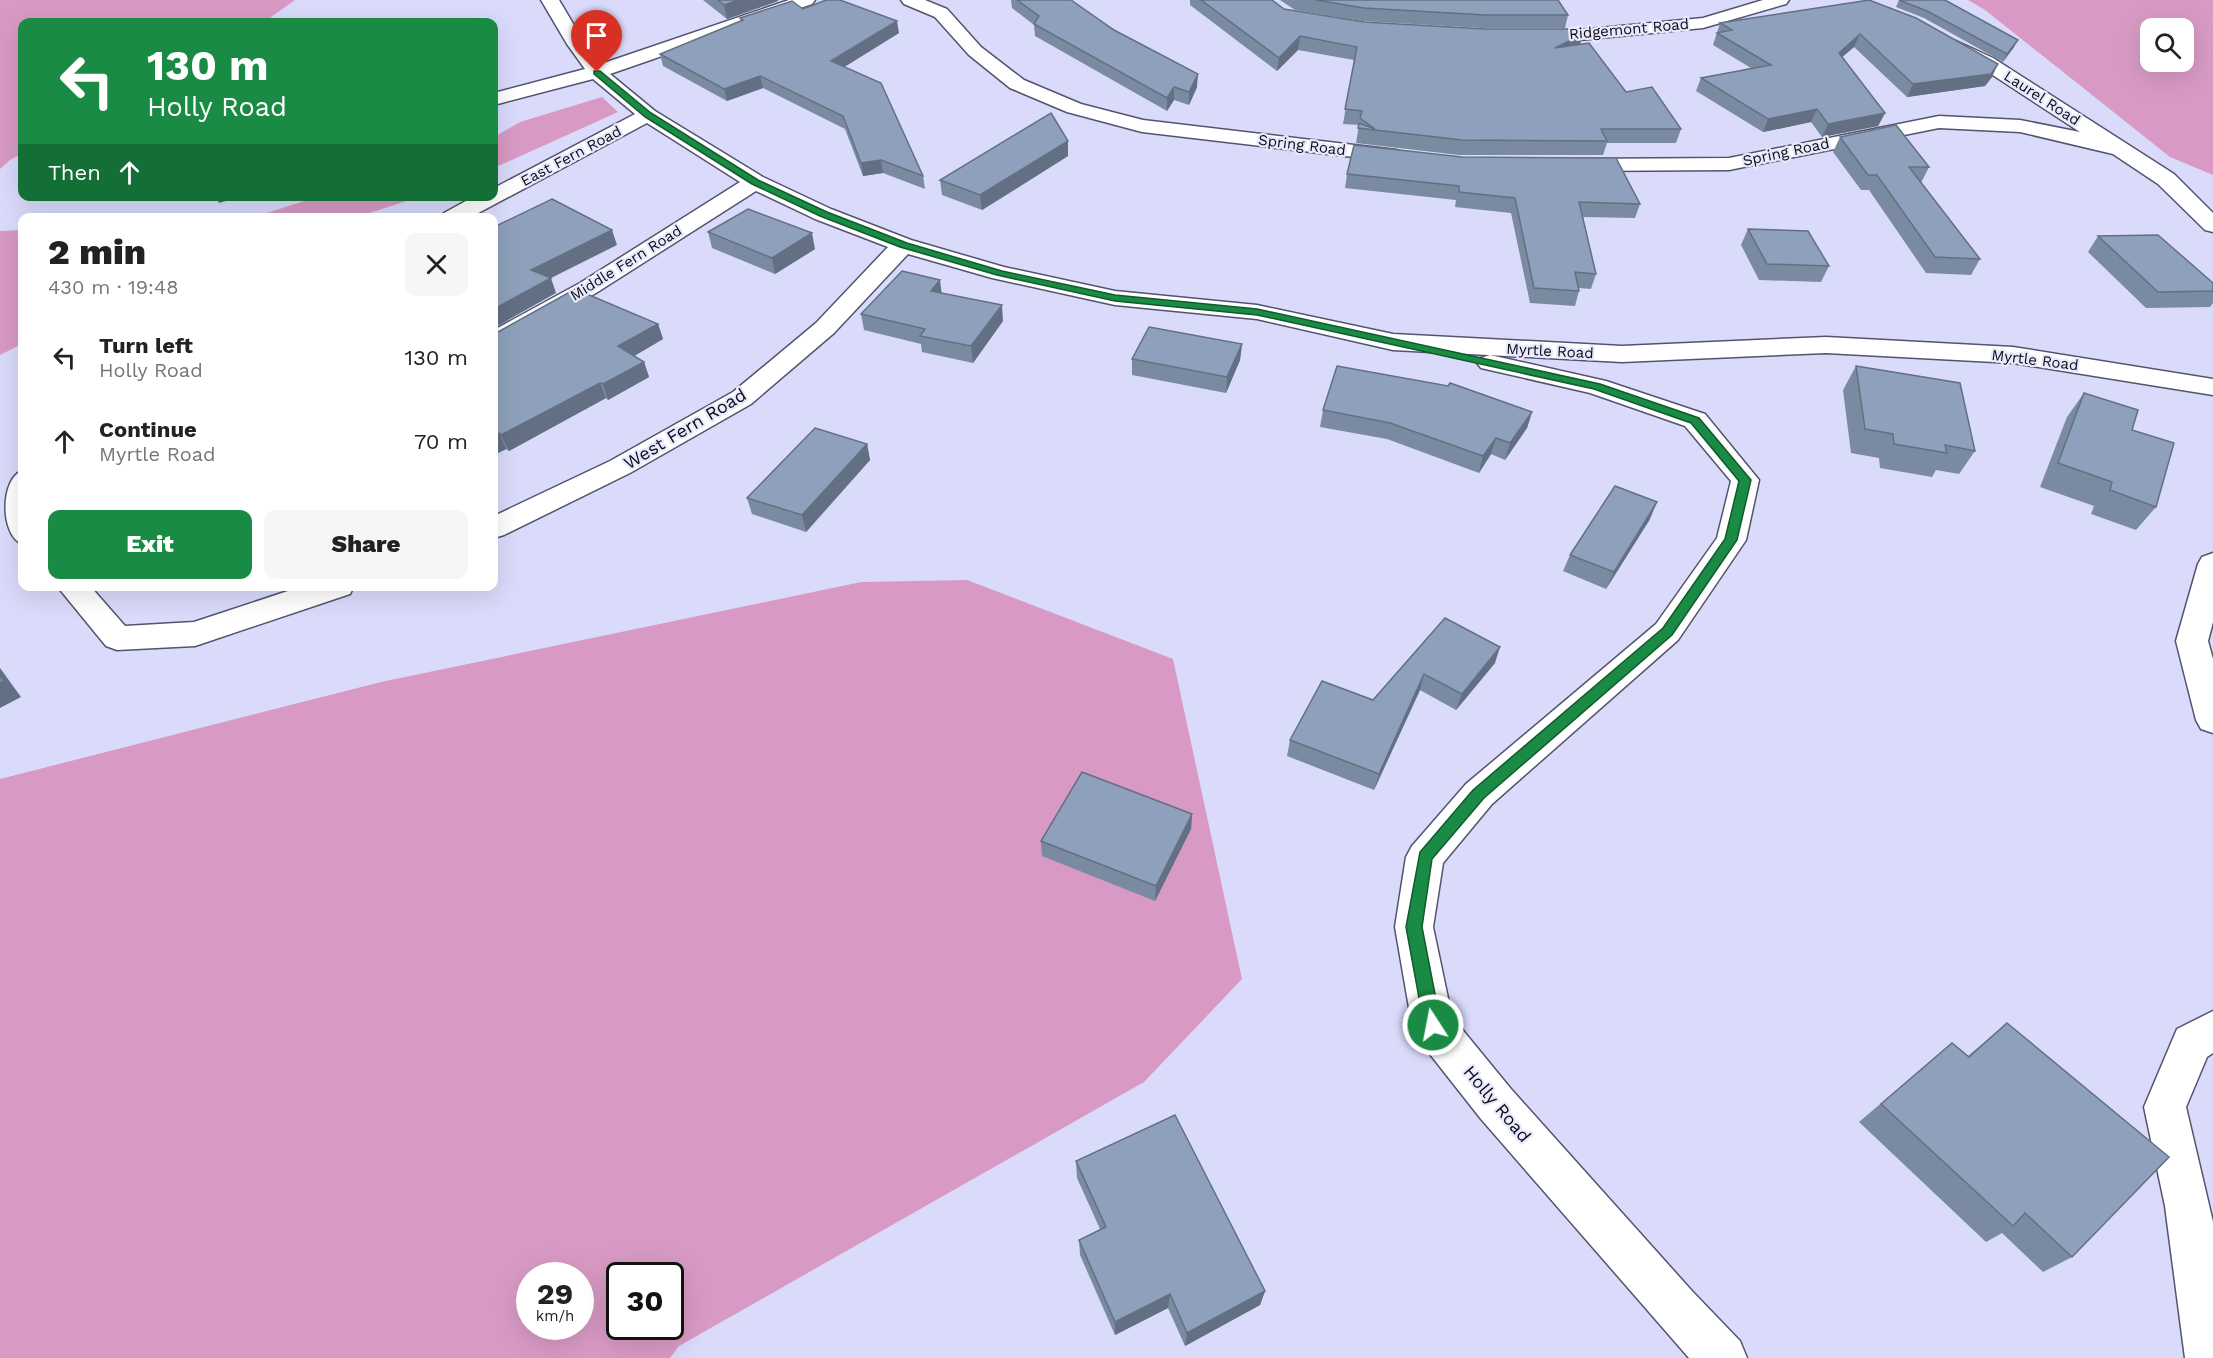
<!DOCTYPE html>
<html lang="en">
<head>
<meta charset="utf-8">
<style>
  body { margin:0; font-family:"Work Sans",sans-serif; background:#f6f6f6; color:#222; height:100vh; display:flex; flex-direction:column; font-size:22px; white-space:nowrap }
  * { box-sizing:border-box; margin:0 }
  p { font-size:20px; color:#767676 }
  .icon { flex:none; width:33px; height:33px; fill:none; stroke:currentColor; stroke-width:2; stroke-linecap:round; stroke-linejoin:round }
  .map { position:relative; flex:1; overflow:hidden }
  .drawer { position:absolute; left:18px; top:213px; width:480px; height:378px; display:flex; flex-direction:column; background:#fff; border-radius:12px; box-shadow:0 6px 24px #0002 }
  .drawer>* { flex:none }
  .hud { position:absolute; left:18px; top:18px; width:480px; height:183px; border-radius:12px; box-shadow:0 6px 24px #0002; background:#1a8b44; color:#fff; overflow:hidden }
  .controls { position:absolute; left:2140px; top:18px; display:grid; gap:12px }
  .controls a { display:grid; place-items:center; width:54px; height:54px; border-radius:12px; background:#fff; box-shadow:0 6px 24px #0002; font-size:30px }
  .speed { position:absolute; left:516px; top:1262px; display:flex; gap:12px; font-size:30px; font-weight:700; text-align:center }
  .speed>* { display:grid; place-content:center; width:78px; height:78px; border-radius:50%; background:#fff; box-shadow:0 6px 24px #0002; line-height:1 }
  .speed small { font-size:15px; font-weight:400 }
  .speed .limit { border:3px solid #111; border-radius:9px; background:#fff; color:#111 }
  .pin { position:absolute; display:grid; place-items:center; width:51px; height:51px; color:#fff; margin:-62px -26px; border-radius:50% 50% 50% 0; rotate:-45deg; box-shadow:0 0 6px #0007 }
  .pin .icon { rotate:45deg }
  .me { position:absolute; width:66px; margin:-33px; rotate:349deg; stroke-linejoin:round; filter:drop-shadow(0 0 4px #0008) }
  .turn { display:flex; align-items:center; gap:21px; height:126px; padding:0 30px; font-size:27px }
  .turn .icon { width:78px; height:78px; stroke-width:2.5 }
  .turn b { display:block; font-size:42px; line-height:51px }
  .then { display:flex; align-items:center; height:57px; padding:0 30px; background:#0003; gap:12px; font-size:22px }
  .round { display:grid; place-items:center; flex:none; width:63px; height:63px; border-radius:12px; background:#f6f6f6 }
  .headline { display:flex; align-items:center; justify-content:space-between; height:102px; padding:0 30px }
  h1 { font-size:36px; font-weight:800; line-height:45px }
  .action { display:flex; gap:12px; margin-top:auto; padding:12px 30px }
  .action a { flex:1; height:69px; border-radius:12px; background:#1a8b44; color:#fff; font-size:24px; font-weight:800; line-height:69px; text-align:center }
  .action a+a { background:#f6f6f6; color:#222 }
  ul { padding:0; list-style:none }
  li { display:flex; align-items:center; gap:18px; height:84px; padding:0 30px }
  li div { flex:1 }
  li b { display:block; font-size:22px }
  li em { font-style:normal }
  .map>svg:first-child { display:block }
  .green { fill:#d89ac4; fill-rule:evenodd }
  .lines { fill:none; stroke-linecap:round; stroke-linejoin:round }
  .minor-casing { stroke:#53536e; stroke-width:3 }
  .minor { fill:#fff; fill-rule:evenodd }
  .wall { fill:#7a8aa1 }
  .shaded-wall { fill:#637083 }
  .building { fill:#8ea0bb; stroke:#637083; stroke-width:1.5 }
  .route { fill:#1a8b44; stroke:#115a2c; stroke-width:1.5 }
  .labels { text-anchor:middle; stroke-width:4.5; stroke-linejoin:round; paint-order:stroke }
  .far-street-label { font-size:15px; fill:#0b0b15; stroke:#e9e9fd }
  .street-label { font-size:18px; fill:#0b0b15; stroke:#e9e9fd }
</style>
</head>
<body>
<div class="map">
<svg width="2213" height="1358" viewBox="0 0 2213 1358">
  <rect width="100%" height="100%" fill="#dadbfb"/>
  <g class="green">
    <path d="M0,0H295L264,22H22V154L10,160L0,169Z"/>
    <path d="M1968,0H2213V175L2170,157L1985,10ZM2184,28V62H2151V28Z"/>
    <path d="M602,97L618,112L494,168V137L520,122Z"/>
    <path d="M320,196H419V197L357,217H254Z"/>
    <path d="M22,230V344L0,355V231Z"/>
    <path d="M967,580L1173,659L1242,979L1144,1082L679,1346L670,1358H0V779L381,682L861,582ZM530,1275H580V1326H530ZM620,1275H670V1326H620Z"/>
  </g>
  <g class="lines">
    <defs>
      <g id="minor">
        <path d="M541,0H559L584,42L601,64L789,0H815L812,4L610,74L655,111L763,177L831,209L911,240L1004,267L1115,291L1257,305L1393,334L1622,346L1826,337L2013,347L2213,379V395L2013,363L1826,353L1622,362L1393,350L1257,319L1115,305L992,278L908,254L834,333L751,404L630,473L504,535L494,538V516L610,461L733,392L816,323L888,247L815,219L756,191L596,293L503,345L494,347V330L580,283L740,182L647,123L469,218H441L444,213L475,196H494V188L635,114L593,79L494,105V93L585,69L567,44Z"/>
        <path d="M901,0H925L947,9L981,47L1024,80L1081,104L1143,120L1396,150L1403,152L1406,156L1403,160L1396,162L1142,132L1067,112L1010,88L969,55L935,17L904,4Z"/>
        <path d="M1763,0H1789L1786,4L1703,28L1579,40L1534,39L1531,35L1534,31L1579,30L1703,18Z"/>
        <path d="M1956,41L1993,58L2174,174L2213,213V232L2205,230L2158,184L2113,154L2020,132L1939,128L1729,170L1576,171L1569,169L1565,165L1569,161L1576,159L1729,158L1939,116L2020,120L2080,132L1979,66L1950,50L1947,46L1950,42Z"/>
        <path d="M1490,355L1606,381L1705,414L1759,480L1746,540L1678,640L1492,804L1443,863L1433,927L1452,1017L1511,1089L1692,1291L1740,1341L1747,1358H1689L1481,1119L1418,1039L1412,1025L1395,927L1406,857L1412,846L1466,784L1656,624L1717,538L1731,481L1685,426L1590,393L1481,368L1477,363L1481,358Z"/>
        <path d="M22,471V544C0,535 0,479 22,471Z"/>
        <path d="M2213,553V622L2208,641L2213,659V733L2201,729L2196,720L2176,641L2198,564L2202,557Z"/>
        <path d="M57,586H90L125,626L194,622L303,586H354L350,594L195,646L117,650L106,646Z"/>
        <path d="M2213,1011V1053L2207,1057L2186,1107L2213,1222V1358H2185L2165,1206L2144,1107L2177,1029Z"/>
      </g>
    </defs>
    <use href="#minor" class="minor-casing"/>
    <use href="#minor" class="minor"/>
  </g>
  <g class="wall">
    <path d="M703,0H778V1L727,19Z"/>
    <path d="M1011,0H1071L1197,87L1189,105L1174,100L1167,111L1035,36L1034,25L1012,8Z"/>
    <path d="M1190,0H1272L1284,9L1364,22L1583,34L1580,44L1626,92L1681,129L1676,143H1607L1603,155H1459L1356,143L1359,125L1343,124L1354,60L1298,50L1277,71L1190,5Z"/>
    <path d="M1280,0H1558L1568,15L1565,28H1482L1362,21L1295,10Z"/>
    <path d="M1869,0L1992,77L1985,86L1907,97L1854,47L1842,57L1885,113L1878,126L1822,137L1811,122L1763,132L1696,91L1701,78L1751,68L1713,45L1720,23Z"/>
    <path d="M1899,0H1902L2014,47L2003,62L1924,18L1896,7Z"/>
    <path d="M803,9L899,33L844,67L923,176L925,189L883,173L863,176L845,129L763,88L727,101L663,66L660,54L741,21L740,18Z"/>
    <path d="M1840,137L1929,167L1921,183L1980,259L1971,275L1926,273L1869,190H1861L1833,152Z"/>
    <path d="M1068,141V156L982,210L942,195L940,180Z"/>
    <path d="M1347,174L1640,204L1635,218L1583,217L1596,274L1591,289L1579,288V291L1575,306L1530,303L1511,213L1455,207L1456,200L1345,188Z"/>
    <path d="M1748,229L1829,266L1821,282L1759,280L1741,245Z"/>
    <path d="M708,232L815,249L775,274L712,248Z"/>
    <path d="M2098,236L2213,283V303L2210,307L2146,308L2088,252Z"/>
    <path d="M942,293L1003,321L973,363L922,352L921,344L864,330L861,314Z"/>
    <path d="M658,324L663,339L634,356L644,362L649,377L608,400L606,398L509,451L506,449L494,455V333Z"/>
    <path d="M1242,344L1240,360L1226,393L1132,375V359Z"/>
    <path d="M1856,366L1975,451L1959,474L1936,470L1932,477L1880,468L1879,458L1851,453L1843,390Z"/>
    <path d="M2084,393L2132,430L2156,507L2136,530L2091,514L2094,506L2040,487L2067,417Z"/>
    <path d="M1323,410L1532,412L1527,428L1505,460L1491,454L1479,473L1387,439L1320,427Z"/>
    <path d="M867,444L870,460L806,532L752,514L747,498Z"/>
    <path d="M1650,519L1606,589L1563,571L1570,555Z"/>
    <path d="M1445,618L1495,663L1456,710L1420,690L1374,790L1287,756L1290,740L1373,700Z"/>
    <path d="M1192,814L1191,829L1155,901L1042,856L1041,841Z"/>
    <path d="M2007,1023L2072,1257L2043,1272L2002,1233L1986,1242L1859,1122L1952,1043L1968,1056Z"/>
    <path d="M1076,1161L1265,1291L1260,1305L1185,1346L1168,1308L1115,1335L1080,1255L1079,1240L1100,1229L1077,1178Z"/>
  </g>
  <g class="shaded-wall">
    <path d="M739,0H778V1L727,19L724,5Z"/>
    <path d="M897,21L899,33L833,74L831,61Z"/>
    <path d="M1583,34L1579,48H1555Z"/>
    <path d="M1860,34L1854,47L1833,65L1839,53Z"/>
    <path d="M1300,36L1298,50L1277,71L1279,58Z"/>
    <path d="M2018,40L2014,47L2003,62L2007,54Z"/>
    <path d="M1998,64L1992,77L1985,86L1907,97L1913,84Z"/>
    <path d="M1198,74L1197,87L1189,105V92Z"/>
    <path d="M760,76L763,88L727,101L724,89Z"/>
    <path d="M1174,87V100L1167,111V98Z"/>
    <path d="M1817,109L1811,122L1763,132L1768,119Z"/>
    <path d="M1885,113L1878,126L1822,137L1828,124Z"/>
    <path d="M1068,141V156L982,210L980,195Z"/>
    <path d="M881,160L883,173L863,176L861,163Z"/>
    <path d="M215,196H244L219,203Z"/>
    <path d="M612,230L617,245L551,278L556,293L494,328V309L531,270Z"/>
    <path d="M812,233L815,249L775,274L772,258Z"/>
    <path d="M940,280L942,296L931,291Z"/>
    <path d="M1002,305L1003,321L973,363L971,346Z"/>
    <path d="M658,324L663,339L624,362L618,346Z"/>
    <path d="M1242,344L1240,360L1226,393L1227,377Z"/>
    <path d="M644,362L649,377L608,400L603,384Z"/>
    <path d="M600,383L606,398L509,451L501,435Z"/>
    <path d="M1532,412L1527,428L1505,460L1510,443Z"/>
    <path d="M499,433L506,449L494,455V436Z"/>
    <path d="M1496,438L1491,454L1479,473L1483,456Z"/>
    <path d="M867,444L870,460L806,532L802,515Z"/>
    <path d="M1657,502L1650,519L1606,589L1614,572Z"/>
    <path d="M1500,647L1495,663L1456,710L1462,694Z"/>
    <path d="M0,668L21,697L0,708Z"/>
    <path d="M1424,674L1420,690L1374,790L1379,774Z"/>
    <path d="M1192,814L1191,829L1155,901L1156,886Z"/>
    <path d="M1265,1291L1260,1305L1185,1346L1187,1333Z"/>
    <path d="M1170,1294L1168,1308L1115,1335V1322Z"/>
  </g>
  <g class="building">
    <path d="M718,0H739L724,5Z"/>
    <path d="M826,0H840L897,21L831,61L881,83L923,176L881,160L861,163L843,116L760,76L724,89L660,54L743,20L740,18L792,1L803,9Z"/>
    <path d="M1017,0H1071L1114,30L1198,74L1189,92L1174,87L1167,98L1034,24L1039,16Z"/>
    <path d="M1201,0H1272L1284,9L1364,22L1485,29H1579L1583,34L1555,48L1589,43L1626,92L1652,87L1681,129H1601L1607,141L1462,140L1358,128L1359,123L1375,129L1360,118L1362,111L1345,109L1357,47L1300,36L1279,58Z"/>
    <path d="M1316,0H1558L1568,15H1485L1364,8Z"/>
    <path d="M1869,0L1916,18L1998,64L1991,74L1913,84L1860,34L1839,53L1885,113L1828,124L1817,109L1768,119L1701,78L1771,65L1717,33L1732,30L1720,23Z"/>
    <path d="M1899,0H1945L2018,40L2007,54L1927,11Z"/>
    <path d="M1051,113L1068,141L980,195L940,180Z"/>
    <path d="M1896,125L1929,167H1909L1980,259L1935,257L1877,175H1868L1840,137Z"/>
    <path d="M1354,145L1462,157L1616,158L1640,204L1579,202L1596,274L1575,272L1579,291L1534,288L1515,198L1459,192V186L1347,174Z"/>
    <path d="M552,199L612,230L531,270L551,278L494,309V227Z"/>
    <path d="M748,209L812,233L772,258L708,232Z"/>
    <path d="M1748,229L1808,231L1829,266L1767,264Z"/>
    <path d="M2158,235L2213,283V291L2158,292L2098,236Z"/>
    <path d="M902,271L940,280L931,291L1002,305L971,346L920,336L925,329L861,314Z"/>
    <path d="M575,289L658,324L618,346L644,362L603,384L600,383L501,435L499,433L494,436V333L498,332Z"/>
    <path d="M1149,327L1242,344L1227,377L1132,359Z"/>
    <path d="M1337,366L1448,386L1450,383L1532,412L1510,443L1496,438L1483,456L1390,423L1323,410Z"/>
    <path d="M1856,366L1960,383L1975,451L1945,445L1947,453L1894,444L1893,434L1865,429Z"/>
    <path d="M2084,393L2138,410L2132,430L2174,443L2156,507L2110,490L2112,482L2058,463Z"/>
    <path d="M815,428L867,444L802,515L747,498Z"/>
    <path d="M1615,486L1657,502L1614,572L1570,555Z"/>
    <path d="M1445,618L1500,647L1462,694L1424,674L1379,774L1290,740L1322,681L1373,700Z"/>
    <path d="M0,675L4,681L0,683Z"/>
    <path d="M1082,772L1192,814L1156,886L1041,841Z"/>
    <path d="M2007,1023L2169,1157L2072,1257L2025,1213L2013,1226L1881,1104L1952,1043L1969,1057Z"/>
    <path d="M1175,1115L1265,1291L1187,1333L1170,1294L1115,1322L1079,1240L1106,1227L1076,1161Z"/>
  </g>
  <path class="route" d="M594,71H600L651,113L758,180L827,212L907,243L1002,271L1115,295L1257,309L1600,384L1699,418L1751,480L1737,540L1672,635L1484,798L1432,859L1422,927L1441,1025L1439,1031L1433,1033L1427,1031L1424,1025L1406,927L1420,852L1473,790L1663,628L1725,539L1739,481L1691,423L1594,389L1257,315L1115,301L997,275L900,247L820,216L752,184L645,117L594,74Z"/>
  <g class="labels">
    <g class="far-street-label">
      <text transform="translate(1629 29) rotate(-5)" y="5">Ridgemont Road</text>
      <text transform="translate(2042 98) rotate(33)" y="5">Laurel Road</text>
      <text transform="translate(1302 145) rotate(7)" y="5">Spring Road</text>
      <text transform="translate(1786 152) rotate(-12)" y="5">Spring Road</text>
      <text transform="translate(571 156) rotate(-28)" y="5">East Fern Road</text>
      <text transform="translate(626 263) rotate(-32)" y="5">Middle Fern Road</text>
      <text transform="translate(1550 351) rotate(3)" y="5">Myrtle Road</text>
      <text transform="translate(2035 360) rotate(7)" y="5">Myrtle Road</text>
    </g>
    <g class="street-label">
      <text transform="translate(685 429) rotate(-31)" y="6">West Fern Road</text>
      <text transform="translate(1497 1104) rotate(50)" y="6">Holly Road</text>
    </g>
  </g>
</svg>
<div class="controls">
<a><svg class="icon" aria-label="search" viewBox="0 0 24 24"><circle cx="10" cy="10" r="6"/><path d="M15 15l6 6"/></svg></a>
</div>
<div class="speed"><div>29<small>km/h</small></div><div class="limit">30</div></div>
<div class="pin" style="left:597px;top:72px;background:#d93025"><svg class="icon" aria-label="arrive" viewBox="0 0 24 24"><path d="M6 21V4h12l-3 4 3 4H6"/></svg></div>
<svg class="me" style="left:1433px;top:1025px" viewBox="-20 -20 40 40"><circle r="17" fill="#1a8b44" stroke="#fff" stroke-width="3"/><path d="M0-11L8 9 0 5-8 9z" fill="#fff"/></svg>
<div class="hud">
<div class="turn"><svg class="icon" aria-label="left" viewBox="0 0 24 24"><path d="M17 20v-9H6M10 6l-5 5 5 5"/></svg><div><b>130 m</b>Holly Road</div></div>
<div class="then">Then<svg class="icon" aria-label="ahead" viewBox="0 0 24 24"><path d="M12 20V5M6 11l6-6 6 6"/></svg></div>
</div>
<section class="drawer">
<div class="headline"><div><h1>2 min</h1><p>430 m · 19:48</p></div><a class="round"><svg class="icon" aria-label="close" viewBox="0 0 24 24"><path d="M6 6l12 12M18 6L6 18"/></svg></a></div>
<ul>
<li><svg class="icon" aria-label="left" viewBox="0 0 24 24"><path d="M17 20v-9H6M10 6l-5 5 5 5"/></svg><div><b>Turn left</b><p>Holly Road</p></div><em>130 m</em></li>
<li><svg class="icon" aria-label="ahead" viewBox="0 0 24 24"><path d="M12 20V5M6 11l6-6 6 6"/></svg><div><b>Continue</b><p>Myrtle Road</p></div><em>70 m</em></li>
</ul>
<div class="action"><a>Exit</a><a>Share</a></div>
</section>
</div>
</body>
</html>
